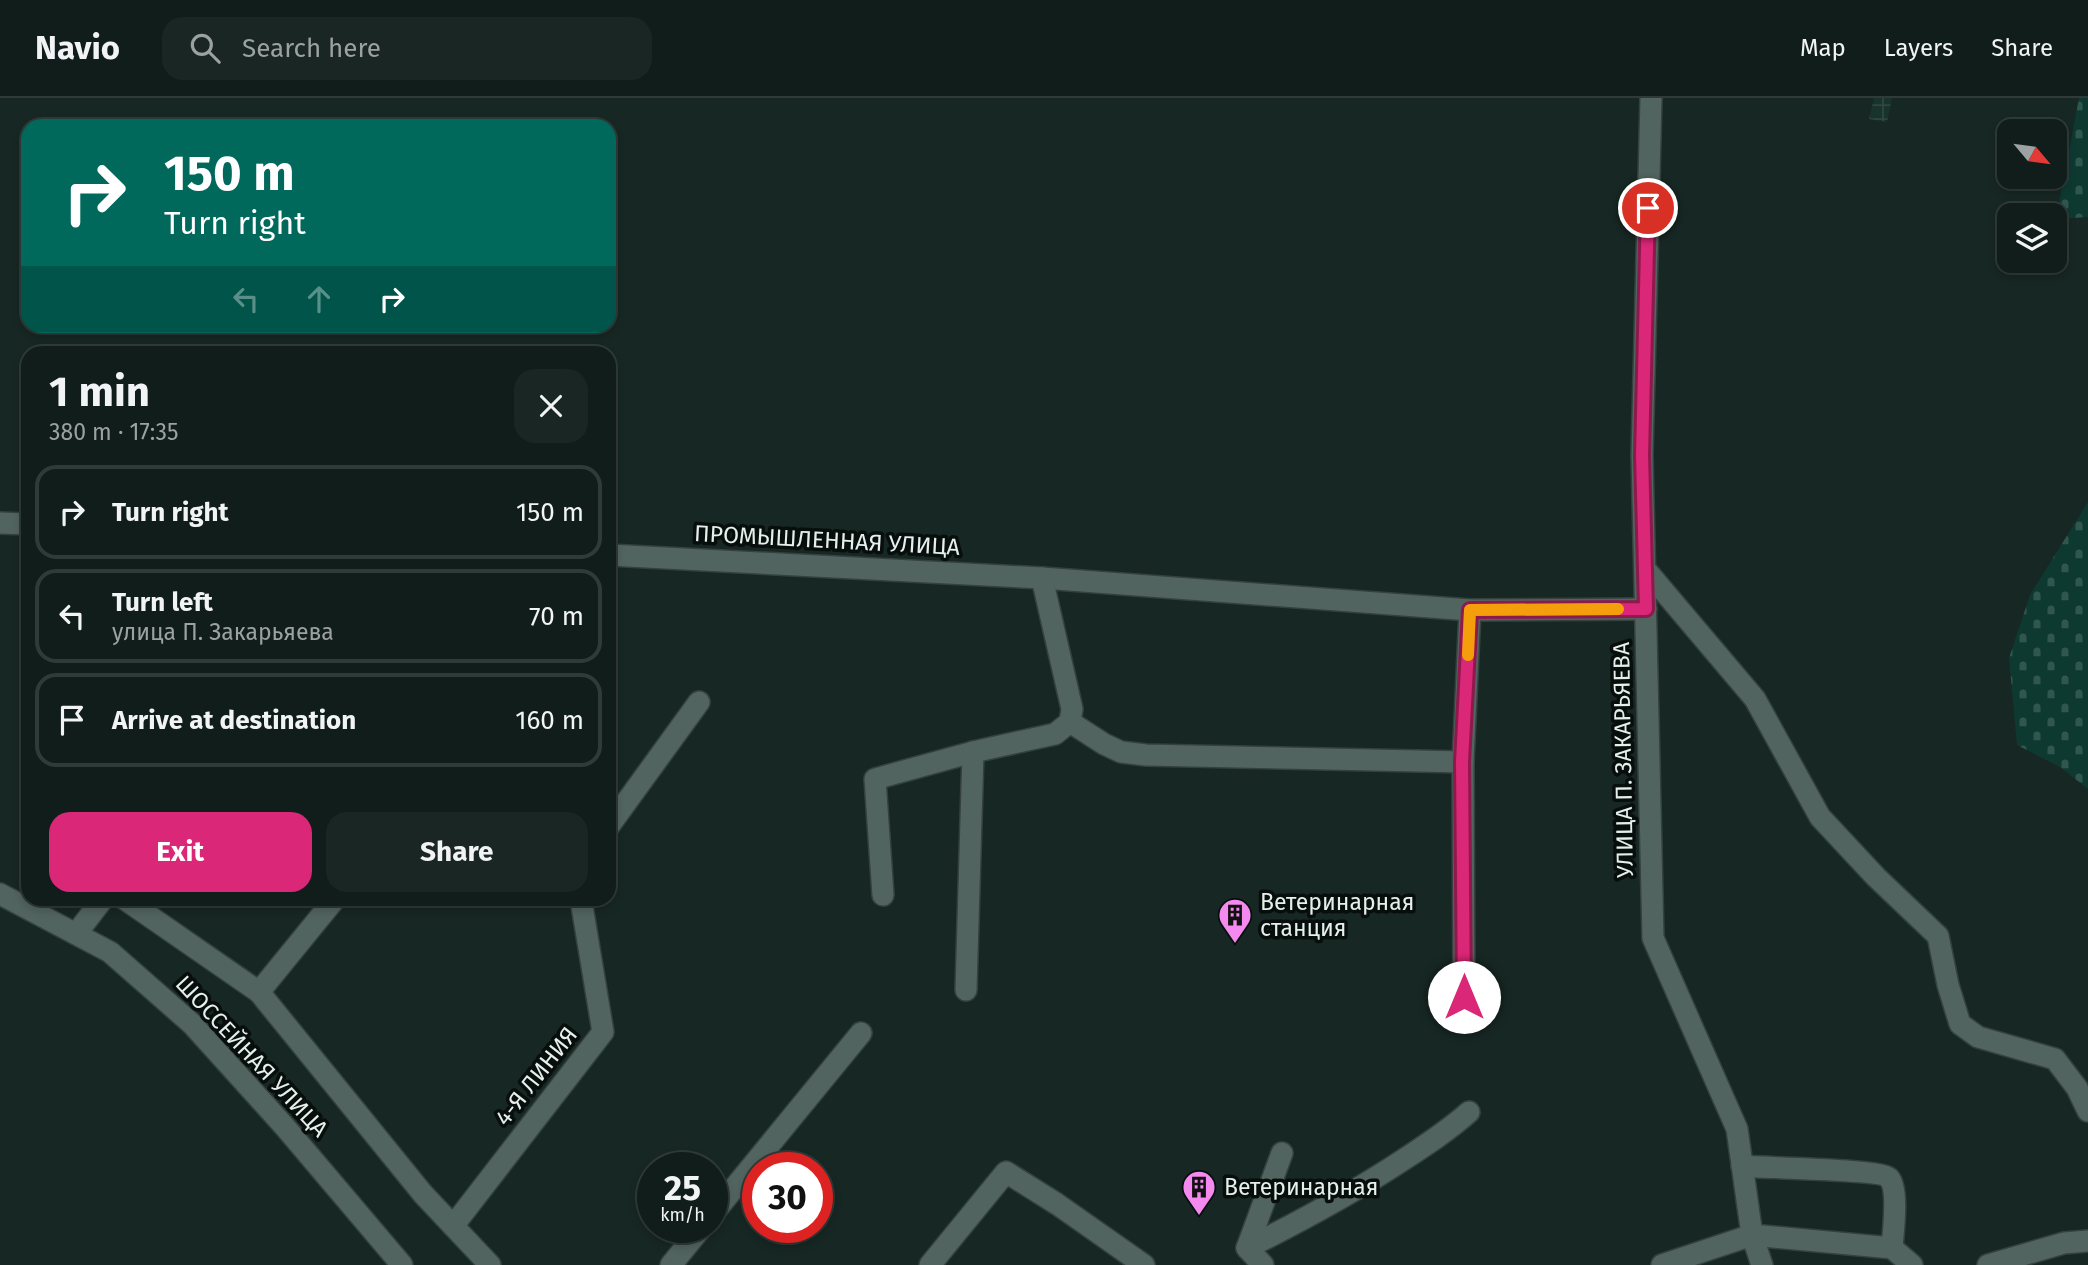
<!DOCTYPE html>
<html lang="en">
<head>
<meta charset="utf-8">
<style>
  body { margin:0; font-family:"Fira Sans",sans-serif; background:#1a2623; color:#f1f3f6; height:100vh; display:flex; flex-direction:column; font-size:26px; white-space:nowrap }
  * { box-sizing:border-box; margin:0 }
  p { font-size:23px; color:#9ca2a2 }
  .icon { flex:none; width:38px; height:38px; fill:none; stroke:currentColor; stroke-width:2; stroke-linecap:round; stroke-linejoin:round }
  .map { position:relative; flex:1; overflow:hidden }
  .details { position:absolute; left:21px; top:248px; width:595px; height:560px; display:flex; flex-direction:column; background:#111d1a; border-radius:21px; box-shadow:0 4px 10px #0003,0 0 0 2px #303b39 }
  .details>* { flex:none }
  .banner { position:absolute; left:21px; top:21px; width:595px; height:214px; border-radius:21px; box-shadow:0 4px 10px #0003,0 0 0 2px #303b39; background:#00695c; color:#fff; overflow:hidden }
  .needle { width:46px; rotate:119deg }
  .fabs { position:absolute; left:1997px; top:21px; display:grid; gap:14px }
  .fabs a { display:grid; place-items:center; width:70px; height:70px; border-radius:14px; background:#111d1a; box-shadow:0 4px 10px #0003,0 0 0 2px #303b39; font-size:35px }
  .speed { position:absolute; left:637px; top:1054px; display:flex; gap:14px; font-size:35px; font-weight:700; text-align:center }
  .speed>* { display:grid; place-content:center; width:91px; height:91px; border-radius:50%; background:#111d1a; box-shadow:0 4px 10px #0003,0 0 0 2px #303b39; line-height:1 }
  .speed small { font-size:18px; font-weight:400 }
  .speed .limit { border:10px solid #d22; background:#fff; color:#111 }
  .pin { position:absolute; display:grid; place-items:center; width:60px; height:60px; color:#fff; margin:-30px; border:4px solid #fff; border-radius:50%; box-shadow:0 2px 7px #0007 }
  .me { position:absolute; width:77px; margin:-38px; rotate:0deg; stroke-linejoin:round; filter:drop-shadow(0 0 5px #0008) }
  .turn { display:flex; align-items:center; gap:24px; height:147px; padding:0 28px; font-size:32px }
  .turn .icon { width:91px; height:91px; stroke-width:2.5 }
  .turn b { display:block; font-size:49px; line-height:60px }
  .lanes { display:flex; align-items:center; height:66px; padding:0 28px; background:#0003; justify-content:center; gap:35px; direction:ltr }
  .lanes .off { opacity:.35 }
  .round { display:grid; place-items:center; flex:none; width:74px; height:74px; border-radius:21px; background:#1a2623 }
  .head { display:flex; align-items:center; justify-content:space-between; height:119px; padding:0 28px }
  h1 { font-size:42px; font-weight:700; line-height:52px }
  .cta { display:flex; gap:14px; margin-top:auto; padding:14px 28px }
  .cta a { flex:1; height:80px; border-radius:21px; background:#db2777; color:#fff; font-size:28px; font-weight:700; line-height:80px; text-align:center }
  .cta a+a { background:#1a2623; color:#f1f3f6 }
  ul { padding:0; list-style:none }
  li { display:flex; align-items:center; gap:21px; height:94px; margin:0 14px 10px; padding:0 14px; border:4px solid #303b39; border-radius:21px }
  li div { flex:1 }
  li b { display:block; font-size:26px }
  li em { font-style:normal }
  header { display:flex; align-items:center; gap:42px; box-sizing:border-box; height:98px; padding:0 35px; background:#111d1a; border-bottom:2px solid #303b39 }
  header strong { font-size:33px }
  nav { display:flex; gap:38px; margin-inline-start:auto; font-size:24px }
  .search { width:490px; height:63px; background:#1a2623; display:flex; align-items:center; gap:18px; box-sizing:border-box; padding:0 24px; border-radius:21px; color:#9ca2a2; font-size:26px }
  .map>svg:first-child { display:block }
  .industrial { fill:url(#industrial-grid) }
  .cemetery { fill:url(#cemetery-stones) }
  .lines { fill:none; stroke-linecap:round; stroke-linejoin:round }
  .minor-casing { stroke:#34413e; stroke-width:24 }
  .minor { stroke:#52645f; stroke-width:21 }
  .route-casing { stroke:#8e194d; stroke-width:18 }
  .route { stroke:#db2777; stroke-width:12 }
  .slow { stroke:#f59e0b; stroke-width:12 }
  .labels { text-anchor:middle; stroke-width:7; stroke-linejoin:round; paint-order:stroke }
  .street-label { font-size:23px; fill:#e5f0ed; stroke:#070e0c }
  .poi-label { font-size:23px; fill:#e5f0ed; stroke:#070e0c; text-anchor:start }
</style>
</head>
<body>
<header>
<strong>Navio</strong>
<div class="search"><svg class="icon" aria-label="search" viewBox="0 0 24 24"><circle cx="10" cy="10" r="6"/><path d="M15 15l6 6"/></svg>Search here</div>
<nav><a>Map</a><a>Layers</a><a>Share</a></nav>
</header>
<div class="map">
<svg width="2088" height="1167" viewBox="0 0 2088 1167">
  <defs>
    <pattern id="industrial-grid" width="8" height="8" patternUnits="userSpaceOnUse" patternTransform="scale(1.75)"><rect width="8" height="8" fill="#18322c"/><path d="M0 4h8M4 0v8" fill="none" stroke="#2e4641"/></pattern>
    <pattern id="cemetery-stones" width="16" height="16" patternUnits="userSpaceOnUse" patternTransform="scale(1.75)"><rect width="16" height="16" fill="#0d3931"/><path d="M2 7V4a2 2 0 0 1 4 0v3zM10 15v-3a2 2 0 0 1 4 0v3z" fill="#30564f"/></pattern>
  </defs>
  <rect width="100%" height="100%" fill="#172723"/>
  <path class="industrial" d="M1874,0H1892L1887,24L1869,21Z"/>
  <g class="cemetery">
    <path d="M2079,0H2088V119L2056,121Z"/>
    <path d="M2088,404V691L2060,669L2017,647L2009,560L2030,497Z"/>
  </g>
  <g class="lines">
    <defs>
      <g id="minor">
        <path d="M1651,0L1642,357L1653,840L1737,1031L1752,1137L1892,1150L1912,1167"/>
        <path d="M0,425L28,426"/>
        <path d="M609,457L1042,480L1470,512L1646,511"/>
        <path d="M1645,471L1755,601L1820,719L1876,779L1938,838L1948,887L1960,926L1978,939L2055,961L2077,990L2088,1013"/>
        <path d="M1070,624L1104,646L1121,654L1146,657L1463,664"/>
        <path d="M609,728L699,604"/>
        <path d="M0,796L110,854L192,926L285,1029L402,1167"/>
        <path d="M883,797L875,681L973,654L1055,636L1070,624L1072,611L1042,480"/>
        <path d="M126,802L259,894L423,1096L490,1167"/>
        <path d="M76,836L102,802"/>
        <path d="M966,892L973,654"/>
        <path d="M259,894L334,802"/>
        <path d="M1464,899L1463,664L1470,512"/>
        <path d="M1742,1068C1762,1070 1880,1071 1889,1080C1899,1091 1893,1135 1892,1150"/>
        <path d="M712,1117L861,935"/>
        <path d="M453,1128L603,934L581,802"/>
        <path d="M1247,1150C1301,1123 1353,1095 1403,1062C1426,1047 1449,1032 1469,1014"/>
        <path d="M671,1167L702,1129"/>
        <path d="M930,1167L1006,1074L1057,1106L1144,1167"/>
        <path d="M1263,1167L1247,1150L1282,1055"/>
        <path d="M1662,1167L1752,1137L1762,1167"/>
        <path d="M1988,1167L2064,1145L2088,1143"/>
      </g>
    </defs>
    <use href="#minor" class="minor-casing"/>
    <use href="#minor" class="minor"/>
  </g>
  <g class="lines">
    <defs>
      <path id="route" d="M1464,899L1462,664L1470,512L1646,511L1642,357L1648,110"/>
    </defs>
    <use href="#route" class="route-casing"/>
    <use href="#route" class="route"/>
    <path class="slow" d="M1468,557L1470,512L1618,511"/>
  </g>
  <defs>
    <symbol id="building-pin" viewBox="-11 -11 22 30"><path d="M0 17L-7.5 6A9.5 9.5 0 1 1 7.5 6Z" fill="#f489f0" stroke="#070e0c"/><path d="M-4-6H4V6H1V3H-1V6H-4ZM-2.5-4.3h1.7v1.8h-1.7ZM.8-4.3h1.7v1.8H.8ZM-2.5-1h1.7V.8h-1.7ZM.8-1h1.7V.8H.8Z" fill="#111"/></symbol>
  </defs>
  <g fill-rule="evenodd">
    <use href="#building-pin" x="1216" y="798" width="38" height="52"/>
    <use href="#building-pin" x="1180" y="1070" width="38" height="52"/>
  </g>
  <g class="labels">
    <g class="street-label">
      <text transform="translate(827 442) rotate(3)" y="8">ПРОМЫШЛЕННАЯ УЛИЦА</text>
      <text transform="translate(1623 662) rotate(-91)" y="8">УЛИЦА П. ЗАКАРЬЯЕВА</text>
      <text transform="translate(252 958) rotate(47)" y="8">ШОССЕЙНАЯ УЛИЦА</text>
      <text transform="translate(536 978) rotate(-52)" y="8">4-Я ЛИНИЯ</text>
    </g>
    <g class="poi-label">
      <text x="1260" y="812">Ветеринарная<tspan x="1260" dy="26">станция</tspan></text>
      <text x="1224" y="1097">Ветеринарная</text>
    </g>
  </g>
</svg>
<div class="fabs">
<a><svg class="needle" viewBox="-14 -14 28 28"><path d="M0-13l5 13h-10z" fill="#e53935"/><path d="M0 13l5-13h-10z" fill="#9ca2a2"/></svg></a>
<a><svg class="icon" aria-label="layers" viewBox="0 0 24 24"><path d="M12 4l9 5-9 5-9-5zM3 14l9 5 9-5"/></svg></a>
</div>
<div class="speed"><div>25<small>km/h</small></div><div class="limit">30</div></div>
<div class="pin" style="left:1648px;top:110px;background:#d93025"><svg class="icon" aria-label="arrive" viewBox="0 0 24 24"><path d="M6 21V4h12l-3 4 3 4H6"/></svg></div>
<svg class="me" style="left:1464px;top:899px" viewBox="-20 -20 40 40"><circle r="19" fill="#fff"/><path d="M0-13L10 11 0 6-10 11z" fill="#db2777"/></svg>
<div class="banner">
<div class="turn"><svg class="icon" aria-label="right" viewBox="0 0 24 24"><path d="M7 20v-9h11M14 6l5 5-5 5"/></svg><div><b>150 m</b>Turn right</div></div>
<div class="lanes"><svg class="icon off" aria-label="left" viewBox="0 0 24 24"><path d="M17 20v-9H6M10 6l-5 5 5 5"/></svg><svg class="icon off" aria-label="ahead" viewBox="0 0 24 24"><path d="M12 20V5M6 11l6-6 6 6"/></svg><svg class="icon" aria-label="right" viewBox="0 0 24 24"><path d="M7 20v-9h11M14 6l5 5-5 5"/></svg></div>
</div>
<section class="details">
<div class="head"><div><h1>1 min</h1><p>380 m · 17:35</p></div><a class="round"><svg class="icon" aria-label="close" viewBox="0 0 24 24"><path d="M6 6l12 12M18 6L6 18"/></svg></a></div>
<ul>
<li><svg class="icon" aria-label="right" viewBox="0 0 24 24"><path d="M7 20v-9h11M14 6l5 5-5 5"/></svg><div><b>Turn right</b></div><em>150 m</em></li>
<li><svg class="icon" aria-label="left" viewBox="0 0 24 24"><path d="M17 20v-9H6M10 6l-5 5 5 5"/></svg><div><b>Turn left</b><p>улица П. Закарьяева</p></div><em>70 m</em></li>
<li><svg class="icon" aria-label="arrive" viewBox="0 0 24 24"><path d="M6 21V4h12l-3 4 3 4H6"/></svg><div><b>Arrive at destination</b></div><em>160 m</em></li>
</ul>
<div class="cta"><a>Exit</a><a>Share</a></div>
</section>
</div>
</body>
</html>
